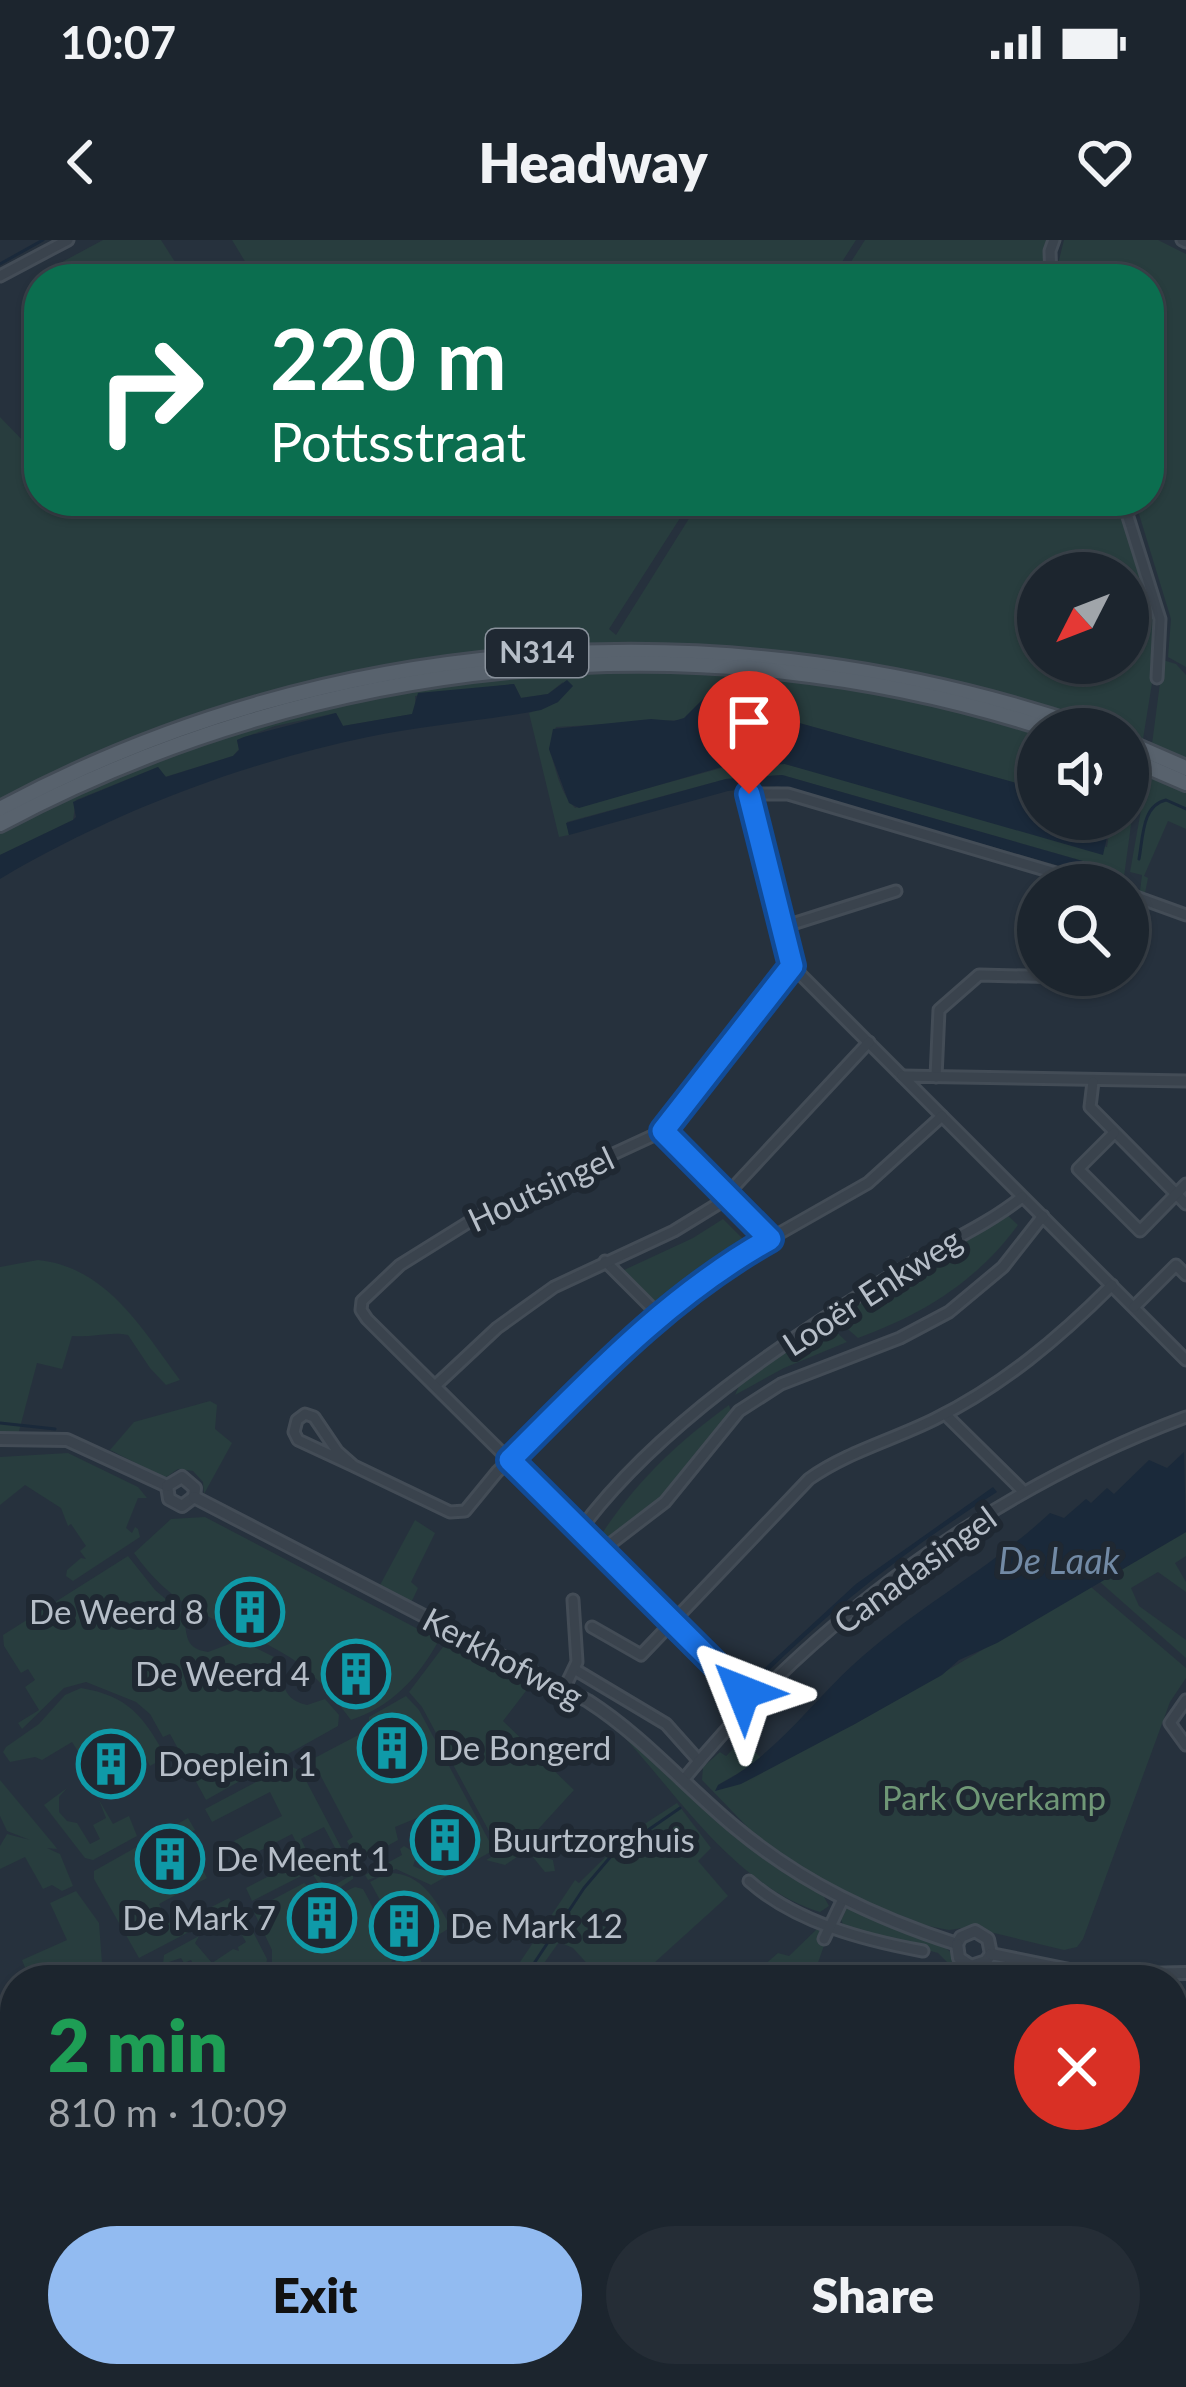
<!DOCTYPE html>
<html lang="en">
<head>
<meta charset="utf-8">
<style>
  body { margin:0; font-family:Lato,sans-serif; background:#252d36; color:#f1f3f6; height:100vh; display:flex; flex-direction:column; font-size:45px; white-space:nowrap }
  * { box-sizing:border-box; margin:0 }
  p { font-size:39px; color:#a0a5aa }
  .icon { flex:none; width:66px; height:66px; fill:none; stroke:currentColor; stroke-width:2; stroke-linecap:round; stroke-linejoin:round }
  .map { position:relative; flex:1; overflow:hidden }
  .side { position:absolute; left:0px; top:1725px; width:1188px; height:423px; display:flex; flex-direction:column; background:#1c252e; border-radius:48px 48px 0 0; box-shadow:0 3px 9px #0004,0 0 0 3px #3a424a }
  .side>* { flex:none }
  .top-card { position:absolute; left:24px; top:24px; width:1140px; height:252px; border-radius:48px; box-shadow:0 3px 9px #0004,0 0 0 3px #3a424a; background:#0b6e4f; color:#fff; overflow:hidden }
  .needle { width:78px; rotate:228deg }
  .buttons { position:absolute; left:1017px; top:312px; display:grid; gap:24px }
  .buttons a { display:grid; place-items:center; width:132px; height:132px; border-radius:50%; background:#1c252e; box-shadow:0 3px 9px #0004,0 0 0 3px #3a424a; font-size:60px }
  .pin { position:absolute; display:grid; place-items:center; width:102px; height:102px; color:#fff; margin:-123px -51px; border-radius:50% 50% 50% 0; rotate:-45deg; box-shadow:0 0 12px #0007 }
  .pin .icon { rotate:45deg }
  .me { position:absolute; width:132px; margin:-66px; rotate:315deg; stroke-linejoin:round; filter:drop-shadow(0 0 9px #0008) }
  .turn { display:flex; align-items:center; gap:42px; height:252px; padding:0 48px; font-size:54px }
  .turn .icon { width:156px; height:156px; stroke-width:2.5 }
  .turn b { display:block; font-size:84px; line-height:102px }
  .round { display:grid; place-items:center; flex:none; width:126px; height:126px; border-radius:63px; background:#252d36 }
  .headline { display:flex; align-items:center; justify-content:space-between; height:204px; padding:0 48px }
  h1 { font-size:72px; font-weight:800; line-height:90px; color:#1e9e55 }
  .action { display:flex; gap:24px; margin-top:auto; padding:24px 48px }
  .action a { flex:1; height:138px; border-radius:72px; background:#92bbf1; color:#111; font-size:48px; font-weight:800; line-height:138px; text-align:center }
  .action a+a { background:#252d36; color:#f1f3f6 }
  .status { display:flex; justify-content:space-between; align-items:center; height:84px; padding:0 60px; background:#1c252e; direction:ltr }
  .status svg { height:33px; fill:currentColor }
  header { display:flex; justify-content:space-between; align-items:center; height:156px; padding:0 48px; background:#1c252e; font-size:54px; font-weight:800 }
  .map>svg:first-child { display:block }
  .green { fill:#283d3e; fill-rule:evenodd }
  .water { fill:#1a293a }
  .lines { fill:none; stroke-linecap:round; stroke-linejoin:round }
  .stream { stroke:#1a293a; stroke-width:3 }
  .minor-casing { stroke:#434c56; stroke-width:15 }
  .tertiary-casing { stroke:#434c56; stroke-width:16 }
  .primary-casing { stroke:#434c56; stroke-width:20 }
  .minor { stroke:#3a434d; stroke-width:9 }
  .tertiary { stroke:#3a434d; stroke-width:10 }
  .primary { stroke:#58626d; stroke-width:14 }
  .route-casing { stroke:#114b97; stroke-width:30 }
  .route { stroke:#1a73e8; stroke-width:21 }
  .labels { text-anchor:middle; stroke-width:12; stroke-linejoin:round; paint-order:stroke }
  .shield { fill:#1f2832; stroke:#89919b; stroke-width:3 }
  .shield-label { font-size:30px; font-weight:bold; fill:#b6bec8 }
  .street-label { font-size:33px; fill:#b6bec8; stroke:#1f2832 }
  .poi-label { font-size:33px; fill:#b6bec8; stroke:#1f2832; text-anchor:start }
  .park-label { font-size:33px; fill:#6f9776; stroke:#1f2832 }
  .water-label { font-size:36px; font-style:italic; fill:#728aa5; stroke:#1f2832 }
</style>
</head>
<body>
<div class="status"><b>10:07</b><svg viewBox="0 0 49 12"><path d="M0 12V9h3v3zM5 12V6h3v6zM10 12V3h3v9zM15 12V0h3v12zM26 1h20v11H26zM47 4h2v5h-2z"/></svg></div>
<header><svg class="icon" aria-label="back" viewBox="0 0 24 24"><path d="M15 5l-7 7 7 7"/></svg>Headway<svg class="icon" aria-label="heart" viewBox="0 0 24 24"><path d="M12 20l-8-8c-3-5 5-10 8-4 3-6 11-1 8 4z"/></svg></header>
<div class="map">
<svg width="1186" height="2147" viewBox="0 0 1186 2147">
  <rect width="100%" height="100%" fill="#26313d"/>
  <g class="green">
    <path d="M103,0H161L175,22L196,39H60L51,28Z"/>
    <path d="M232,0H856L831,39H247L252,33Z"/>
    <path d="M865,0H1050L1045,39H976L975,30L942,32L938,39H840Z"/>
    <path d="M1064,0H1158L1186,14V427L1168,417L1171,379L1135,261H1149V39H1061L1058,24Z"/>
    <path d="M0,177L31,209L39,201V261H691L609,389L616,395L700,261H1117L1156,381L1153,437L1143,499L1137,503L1128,499V489H1099L1063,476L775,410L632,406L534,410L283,453L0,565ZM1038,333H1128V423H1038Z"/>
    <path d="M1163,420L1176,424L1186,435V524L1157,511L1152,504Z"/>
    <path d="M685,428L880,449L1038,489V549L770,475L556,487L549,509C556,528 560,554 575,568L725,527L723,516L749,510L754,525L785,524L1107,607L1111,579H1128V522L1138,533L1123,644L1113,641L1114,630L782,535L726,539L567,582L569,595L559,597L529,473L558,462L563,442L548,454L521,458L514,444L415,456L416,471L413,474L343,486L336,473L275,486L237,500L239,509L233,516L165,537L158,527L76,560L73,580L0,615V587L102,538L286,473L465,437Z"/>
    <path d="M1153,532L1186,546V589L1168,581L1144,636L1148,638L1145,653L1140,651L1142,635L1130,632L1147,536Z"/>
    <path d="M1004,972L1018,985C976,1042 923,1074 858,1098L834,1077Z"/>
    <path d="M723,979L746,1002L658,1064L624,1030L693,998Z"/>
    <path d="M38,1020C107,1027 142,1089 180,1140L166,1145L150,1128L128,1095C110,1091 93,1098 72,1096L62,1129L37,1123L18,1195H0V1027Z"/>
    <path d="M826,1082L847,1102L784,1128L735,1155L740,1144Z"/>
    <path d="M210,1161L217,1165L215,1189L232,1203L204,1254L203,1242L193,1231L178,1229L165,1238L110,1210L134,1182Z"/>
    <path d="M729,1165L732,1175L660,1263L603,1305L597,1301C633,1245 675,1204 729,1165Z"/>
    <path d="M68,1213L138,1247L147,1258H138L126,1288L132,1293L135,1287L138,1289L140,1297L73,1341L66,1336L67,1330L81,1318L86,1319L80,1311L86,1306L71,1284L68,1286L61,1268L25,1245L0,1265V1217Z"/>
    <path d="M205,1277L439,1400C419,1437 391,1467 351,1480C333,1456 316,1435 291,1418C228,1378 181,1380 134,1313L171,1279Z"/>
    <path d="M415,1280L435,1293L411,1342L418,1348L411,1363L379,1347Z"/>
    <path d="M1186,1292V1316L1175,1323L1186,1342V1352L1158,1332L1131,1348L1139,1366L1186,1400V1418L1100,1342Z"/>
    <path d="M128,1316L155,1350L182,1373C189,1391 181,1408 208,1412L240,1400L276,1418C286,1437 277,1458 307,1465L325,1459L339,1475L338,1486L206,1560L170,1494L163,1497L150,1474L136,1462L86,1442L64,1448L22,1489L18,1483L39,1470L25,1447L35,1440L28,1429L21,1433L4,1406L3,1395Z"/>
    <path d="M1091,1347L1186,1428V1438L1170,1462L1083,1699L1077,1707L1064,1710L969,1687L949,1690L928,1686L847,1655L759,1599L702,1540L703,1527L720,1512L726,1516L736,1506L731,1501L737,1494L762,1519L718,1545L853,1485Z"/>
    <path d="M446,1403L529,1447L503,1481L574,1550L532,1596L537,1602L538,1615L553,1620L555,1631L545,1632L532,1616L523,1613L505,1625L486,1620L497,1614V1606L422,1467L409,1452Z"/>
    <path d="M81,1448C129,1456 144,1477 166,1517L150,1526L144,1515L132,1520L122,1498L83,1519L72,1502L42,1520L35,1517L10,1522L3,1512L6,1507L39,1484L65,1455Z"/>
    <path d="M406,1456L419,1470L494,1610L431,1645L396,1629L368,1640L365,1635L402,1615L400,1609L404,1606L417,1614L413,1626C447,1641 444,1619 475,1616V1608L451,1564L395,1587L398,1600L358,1622L347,1601L353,1597L315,1525L308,1528L305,1523L364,1492L369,1501L374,1500L370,1490L383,1488L378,1480L369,1488V1477Z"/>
    <path d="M611,1483L718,1582L822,1653L829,1666L820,1672C738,1647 681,1560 626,1499L609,1485Z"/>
    <path d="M288,1525L301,1531L353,1630V1639L332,1653L324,1651L350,1636L324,1587L301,1599L324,1646L321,1648L311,1631L252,1661L246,1648L304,1618L292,1594L244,1619L234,1601L282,1576L270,1552L212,1582L205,1569Z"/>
    <path d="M0,1540L55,1606L57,1609L47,1608L60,1614L73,1646L62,1651L52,1645L43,1649L25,1617L0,1629V1606L7,1594L30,1600L7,1591L0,1576Z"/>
    <path d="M67,1548L59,1557V1572L67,1581L77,1583L90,1604L100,1599L93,1585L106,1578L99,1560L113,1584L129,1576L137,1596L93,1620L85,1618L44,1565Z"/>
    <path d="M677,1563L711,1608L698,1621L728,1656L654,1723L666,1737L602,1740L573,1708L559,1702L532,1740H508L575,1640L579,1643L629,1594Z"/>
    <path d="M188,1578L195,1590L138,1623L150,1645L198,1620L207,1638L159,1664L172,1687L229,1658L235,1668L139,1718L94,1639V1631Z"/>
    <path d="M387,1633C422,1632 436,1661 451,1687L435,1697L431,1705L417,1709L427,1740H382L396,1729L395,1712L417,1694L398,1663L385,1669L370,1642Z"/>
    <path d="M304,1643L325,1660L355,1647L363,1649C377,1672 382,1695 392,1720L390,1727L369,1740H272V1710L253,1670Z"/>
    <path d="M76,1651L99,1683L102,1723L98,1738L15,1742L12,1737L26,1730L22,1720L67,1700L50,1663Z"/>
    <path d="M847,1668L942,1705L954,1715L962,1737L938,1713L845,1688L841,1680Z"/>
    <path d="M239,1677L245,1679L242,1684L248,1682L267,1719L264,1740H193L188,1732L195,1728L191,1720L184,1723L181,1718L163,1724L164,1715L199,1696L195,1703L212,1723L233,1709L239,1711L238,1707L246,1702L232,1679Z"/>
    <path d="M817,1689L828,1694L812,1740H747L778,1713L789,1716Z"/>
    <path d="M15,2077V2133H56L32,2147H0V2079Z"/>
    <path d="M209,2133H337L322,2147H202Z"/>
    <path d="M341,2133H522L555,2147H327Z"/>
    <path d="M635,2133H953V2147H659Z"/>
  </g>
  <g class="water">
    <path d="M567,440L573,446L558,462L541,470C484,481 426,485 368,497C240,524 113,572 0,639V615L73,580L76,577L73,562L158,527L166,537L233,516L239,510L237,500L244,497L336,473L343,486L412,474L418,453L514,444L521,458L548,454Z"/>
    <path d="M705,457L1038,549V579H1111L1103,615L785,524L753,525L748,510L723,516L725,526L579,568L569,563L549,509L553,489L651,479L674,481L684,478Z"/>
    <path d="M782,535L1114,630L1113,641L778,546L728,551L569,595L566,583L726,539Z"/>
    <path d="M1184,1212L1186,1292L997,1403L959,1420L942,1435L853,1485L741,1544L715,1551L718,1545C775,1516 807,1467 854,1424C915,1368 990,1329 1050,1273L1064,1278L1086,1259L1091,1263L1107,1248L1114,1254L1149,1220L1167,1228Z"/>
    <path d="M993,1247L997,1252C910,1307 832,1368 759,1440L755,1437L856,1344Z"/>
  </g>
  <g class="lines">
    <g class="stream">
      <path d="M0,24L43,0"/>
      <path d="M1139,619C1143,598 1142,565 1166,560L1186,569"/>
      <path d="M0,1183L55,1189"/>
      <path d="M523,1740L584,1648L612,1615L680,1568"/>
      <path d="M348,2147L354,2133"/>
    </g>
    <defs>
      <g id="minor">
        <path d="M1182,0L1186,2"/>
        <path d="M0,36L68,0"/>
        <path d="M1051,39L1050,11L1054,0"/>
        <path d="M1123,261L1160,379L1157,438"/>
        <path d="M1128,654L1186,675"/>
        <path d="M783,687L896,651"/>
        <path d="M792,726L902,836"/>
        <path d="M936,837L939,770L979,735L1109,738"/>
        <path d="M1186,841L902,836L1186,1120"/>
        <path d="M1093,842L1090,867L1186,964"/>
        <path d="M663,891L770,999"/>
        <path d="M1114,893L1078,929L1140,991L1186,944"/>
        <path d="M605,1021L659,1075"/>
        <path d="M1134,1067L1176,1025L1186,1035"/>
        <path d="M435,1146L497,1088L554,1047L674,991L718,964L869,802"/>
        <path d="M945,1174L1024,1252"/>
        <path d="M354,1226L298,1200L294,1192L297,1180L305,1174L314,1177L337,1211L354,1226L450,1272L465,1271L497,1232L659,1075L759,1005L868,943L942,876"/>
        <path d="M580,1290C656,1187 786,1100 895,1033C936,1007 985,987 1022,957"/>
        <path d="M601,1311L665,1262L739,1171L781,1144L900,1098L949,1072L1003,1027L1043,976"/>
        <path d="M592,1387L641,1415L809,1239C847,1212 893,1200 935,1179C1002,1146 1059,1098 1112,1045"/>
        <path d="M574,1429L666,1484L699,1521"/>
        <path d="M564,1449L577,1422L573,1360"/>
        <path d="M1186,1460L1170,1483L1186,1505"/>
        <path d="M755,1464L367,1079L361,1070L362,1061L400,1025L477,977L663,891L792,726L749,554H788L1096,645"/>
        <path d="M684,1539C814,1379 993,1249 1186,1177"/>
        <path d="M749,1641C795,1682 863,1700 923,1711"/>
        <path d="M824,1699L843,1659"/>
        <path d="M968,1740L971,1726"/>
        <path d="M1173,1819L1186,1816"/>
        <path d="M1173,1972L1186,1962"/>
        <path d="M1173,2003L1186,2018"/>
        <path d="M1173,2128L1186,2125"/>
        <path d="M961,2147V2133"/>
      </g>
      <g id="tertiary">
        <path d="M0,1199L67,1200L167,1246"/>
        <path d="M167,1246L169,1259L182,1266L194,1257"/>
        <path d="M167,1246L182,1237L195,1248L194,1257"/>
        <path d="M194,1257L588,1461C644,1497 685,1546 736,1588C802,1643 876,1678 957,1704"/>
        <path d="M957,1704L961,1697L975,1691L988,1699L991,1714"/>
        <path d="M957,1704L959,1718L971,1726L986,1721L991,1714"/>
        <path d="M991,1714L1094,1735L1186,1733"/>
      </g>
      <g id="primary">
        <path d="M1128,503L1186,528"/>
        <path d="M1128,518L1186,543"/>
        <path d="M0,569C336,388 732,366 1090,489"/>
        <path d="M0,584C320,413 702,375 1048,489"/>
      </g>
    </defs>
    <use href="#minor" class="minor-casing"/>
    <use href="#tertiary" class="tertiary-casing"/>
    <use href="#primary" class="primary-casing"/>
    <use href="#minor" class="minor"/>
    <use href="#tertiary" class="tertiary"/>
    <use href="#primary" class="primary"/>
  </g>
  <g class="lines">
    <defs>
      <path id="route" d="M743,1452L510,1220C591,1139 668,1056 770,999L663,891L792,726L749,554"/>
    </defs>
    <use href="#route" class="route-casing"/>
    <use href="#route" class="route"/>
  </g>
  <defs>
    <symbol id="building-ring" viewBox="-11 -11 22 22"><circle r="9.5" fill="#1f2832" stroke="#0f9aa8" stroke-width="1.5"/><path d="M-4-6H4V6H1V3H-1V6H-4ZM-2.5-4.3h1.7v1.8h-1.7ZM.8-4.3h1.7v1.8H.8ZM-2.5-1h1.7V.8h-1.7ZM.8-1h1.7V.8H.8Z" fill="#0f9aa8"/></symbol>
  </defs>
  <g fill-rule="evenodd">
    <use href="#building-ring" x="212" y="1334" width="76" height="76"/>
    <use href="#building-ring" x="318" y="1396" width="76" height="76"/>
    <use href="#building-ring" x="354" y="1470" width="76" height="76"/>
    <use href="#building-ring" x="73" y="1486" width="76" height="76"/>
    <use href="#building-ring" x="407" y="1562" width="76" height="76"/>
    <use href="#building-ring" x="132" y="1581" width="76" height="76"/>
    <use href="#building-ring" x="284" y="1640" width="76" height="76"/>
    <use href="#building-ring" x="366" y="1648" width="76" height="76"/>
  </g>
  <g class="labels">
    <rect class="shield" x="486" y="389" width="102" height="48" rx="9"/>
    <g class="shield-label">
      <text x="537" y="423">N314</text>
    </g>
    <g class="street-label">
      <text transform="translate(541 949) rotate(-25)" y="12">Houtsingel</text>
      <text transform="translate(872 1052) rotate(-33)" y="12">Looër Enkweg</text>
      <text transform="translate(915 1330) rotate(-36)" y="12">Canadasingel</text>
      <text transform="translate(503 1418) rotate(28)" y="12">Kerkhofweg</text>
    </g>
    <g class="poi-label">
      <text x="204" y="1384" text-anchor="end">De Weerd 8</text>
      <text x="310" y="1446" text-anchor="end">De Weerd 4</text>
      <text x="438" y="1520">De Bongerd</text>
      <text x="158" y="1536">Doeplein 1</text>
      <text x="492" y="1612">Buurtzorghuis</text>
      <text x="216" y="1631">De Meent 1</text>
      <text x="276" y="1690" text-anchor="end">De Mark 7</text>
      <text x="450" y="1698">De Mark 12</text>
    </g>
    <g class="park-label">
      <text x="994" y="1570">Park Overkamp</text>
    </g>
    <g class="water-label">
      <text x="1059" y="1334">De Laak</text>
    </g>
  </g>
</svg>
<div class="buttons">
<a><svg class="needle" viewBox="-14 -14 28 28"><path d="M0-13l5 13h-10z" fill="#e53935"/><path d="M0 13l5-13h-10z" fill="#a0a5aa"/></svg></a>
<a><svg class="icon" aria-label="sound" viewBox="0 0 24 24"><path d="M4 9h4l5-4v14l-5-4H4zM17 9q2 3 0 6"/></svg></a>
<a><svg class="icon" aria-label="search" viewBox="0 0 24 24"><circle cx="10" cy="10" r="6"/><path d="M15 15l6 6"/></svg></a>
</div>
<div class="pin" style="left:749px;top:554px;background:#d93025"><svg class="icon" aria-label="arrive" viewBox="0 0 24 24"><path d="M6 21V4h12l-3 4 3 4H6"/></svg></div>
<svg class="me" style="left:743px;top:1452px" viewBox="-20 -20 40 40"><path d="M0-17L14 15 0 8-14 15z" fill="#1a73e8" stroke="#fff" stroke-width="4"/></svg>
<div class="top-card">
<div class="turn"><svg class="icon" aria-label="right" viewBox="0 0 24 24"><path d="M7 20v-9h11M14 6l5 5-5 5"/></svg><div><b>220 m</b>Pottsstraat</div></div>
</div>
<section class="side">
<div class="headline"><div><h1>2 min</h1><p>810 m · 10:09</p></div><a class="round" style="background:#d93025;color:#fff"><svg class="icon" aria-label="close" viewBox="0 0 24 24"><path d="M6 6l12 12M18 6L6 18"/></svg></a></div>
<div class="action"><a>Exit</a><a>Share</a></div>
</section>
</div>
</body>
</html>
